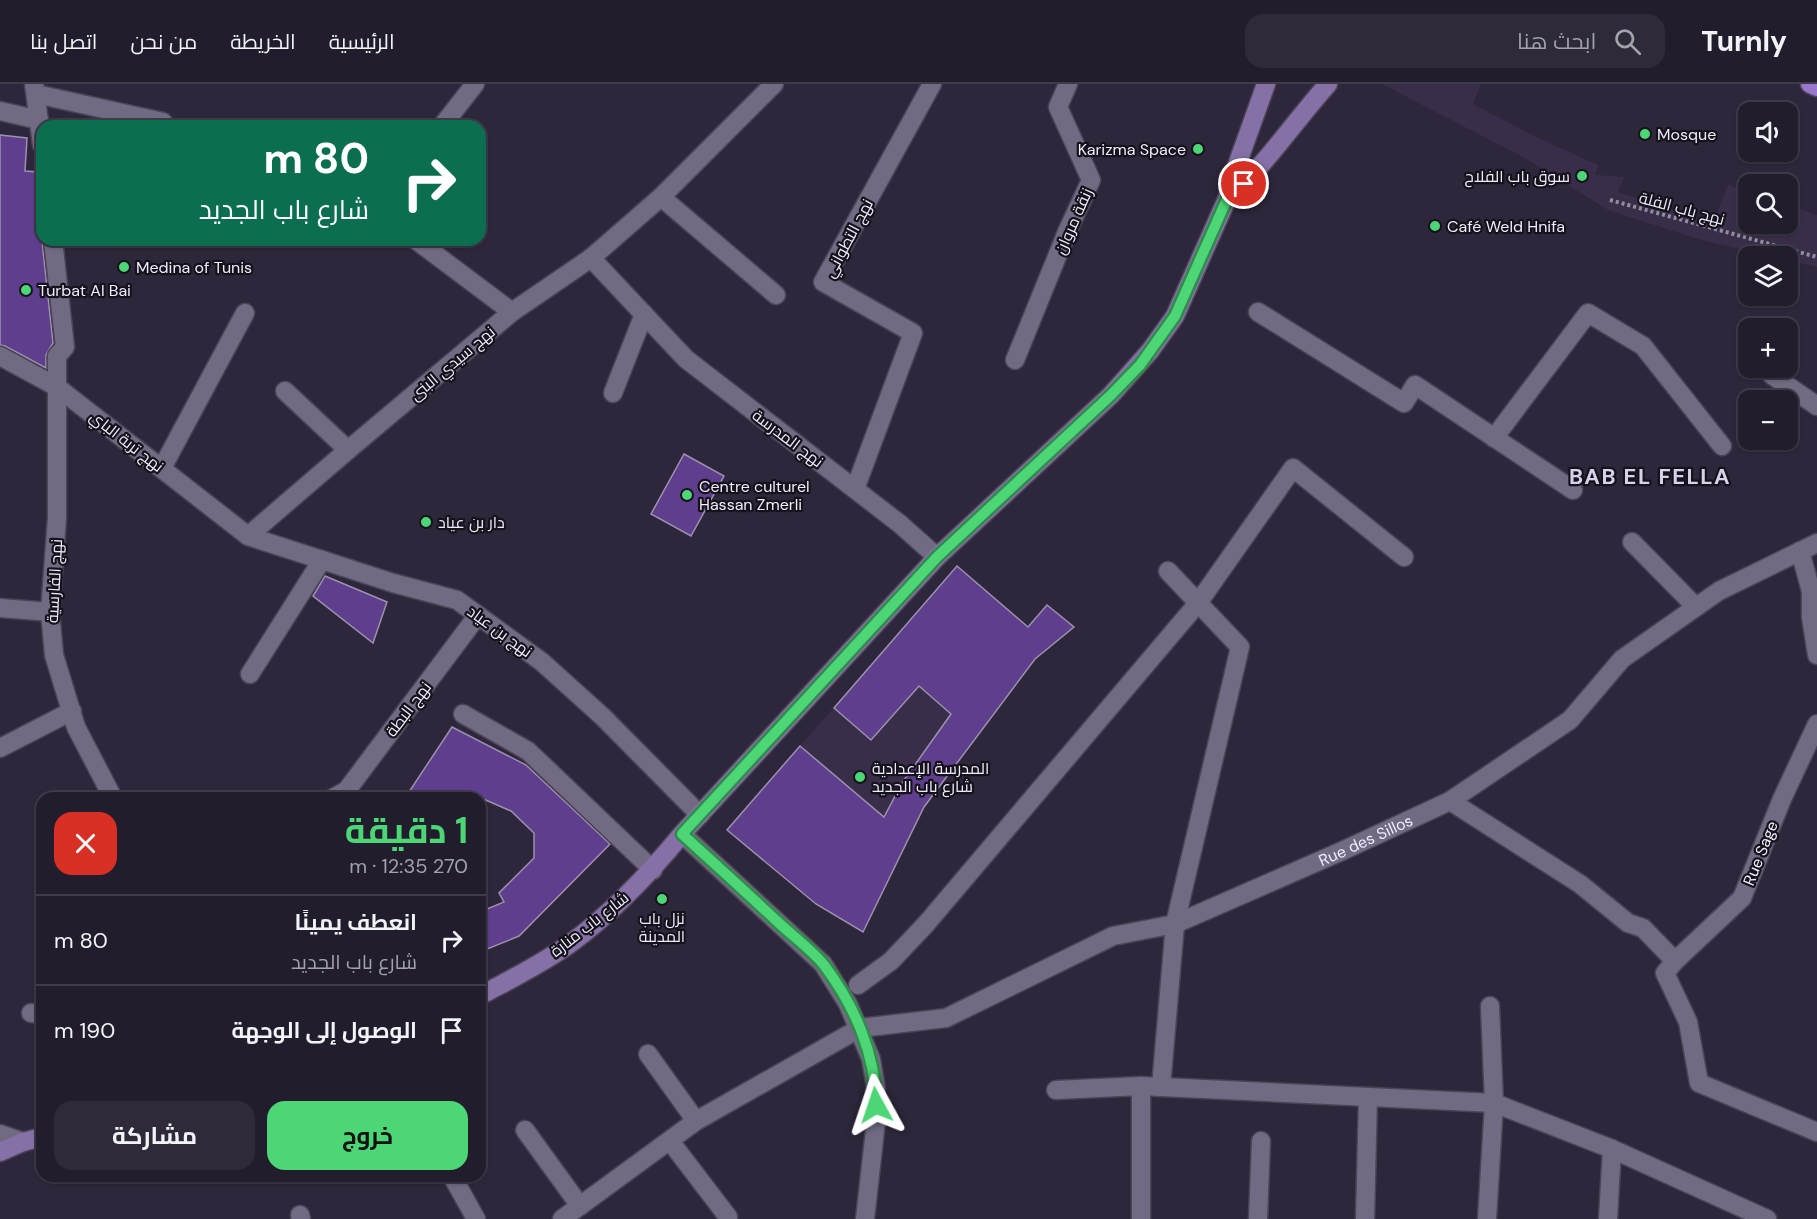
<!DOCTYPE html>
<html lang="ar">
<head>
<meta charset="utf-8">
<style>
  body { margin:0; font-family:"DM Sans",Cairo,sans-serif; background:#2e2a39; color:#f1f3f6; direction:rtl; height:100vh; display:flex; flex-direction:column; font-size:22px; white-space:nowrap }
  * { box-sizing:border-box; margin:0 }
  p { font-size:20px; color:#a2a2aa }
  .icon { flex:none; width:33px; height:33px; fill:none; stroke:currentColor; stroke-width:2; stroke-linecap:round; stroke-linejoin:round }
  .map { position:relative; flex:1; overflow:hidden; direction:ltr }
  .sheet { position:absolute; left:36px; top:708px; width:450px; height:390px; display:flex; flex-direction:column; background:#221d2d; border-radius:18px; box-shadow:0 2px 4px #0004,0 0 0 2px #3f3b49; direction:rtl }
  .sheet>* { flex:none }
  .guide { position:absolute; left:36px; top:36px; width:450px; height:126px; border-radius:18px; box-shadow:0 2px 4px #0004,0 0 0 2px #3f3b49; direction:rtl; background:#0b6e4f; color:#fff; overflow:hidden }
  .tools { position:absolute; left:1738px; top:18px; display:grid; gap:12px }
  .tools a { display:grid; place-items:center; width:60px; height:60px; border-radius:12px; background:#221d2d; box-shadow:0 2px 4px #0004,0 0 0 2px #3f3b49; font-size:30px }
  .pin { position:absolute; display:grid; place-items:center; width:51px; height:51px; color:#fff; margin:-26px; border:3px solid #fff; border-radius:50%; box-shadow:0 2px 6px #0007 }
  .me { position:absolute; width:66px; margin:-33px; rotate:355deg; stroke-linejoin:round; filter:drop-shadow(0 0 4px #0008) }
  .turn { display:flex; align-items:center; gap:21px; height:126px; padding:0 18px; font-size:27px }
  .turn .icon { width:78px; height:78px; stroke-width:2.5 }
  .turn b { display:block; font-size:42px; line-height:51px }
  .round { display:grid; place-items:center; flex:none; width:63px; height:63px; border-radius:18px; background:#2e2a39 }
  .summary { display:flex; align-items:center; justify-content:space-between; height:102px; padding:0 18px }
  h1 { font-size:36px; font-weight:700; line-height:45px; color:#4cd676 }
  .button { display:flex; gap:12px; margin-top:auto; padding:12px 18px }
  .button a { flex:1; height:69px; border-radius:18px; background:#4cd676; color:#111; font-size:24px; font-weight:700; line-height:69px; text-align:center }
  .button a+a { background:#2e2a39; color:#f1f3f6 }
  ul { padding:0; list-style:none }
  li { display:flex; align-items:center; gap:18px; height:90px; padding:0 18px; border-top:2px solid #3f3b49 }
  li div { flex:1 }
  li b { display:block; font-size:22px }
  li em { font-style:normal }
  header { display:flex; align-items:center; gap:36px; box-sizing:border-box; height:84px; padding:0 30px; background:#221d2d; border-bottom:2px solid #3f3b49 }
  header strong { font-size:28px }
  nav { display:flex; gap:33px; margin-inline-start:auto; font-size:21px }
  .search { width:420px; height:54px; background:#2e2a39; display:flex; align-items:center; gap:15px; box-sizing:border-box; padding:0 21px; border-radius:18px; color:#a2a2aa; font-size:22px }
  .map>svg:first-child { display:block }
  .built { fill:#382e49 }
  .building { fill:#5f3e8e; stroke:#9b92ad; stroke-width:1.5 }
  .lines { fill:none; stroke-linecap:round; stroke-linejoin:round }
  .pedestrian-casing { stroke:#4b4457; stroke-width:21 }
  .minor-casing { stroke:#4b4457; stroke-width:21 }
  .tertiary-casing { stroke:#4b4457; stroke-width:21 }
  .secondary-casing { stroke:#4b4457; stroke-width:21 }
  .primary-casing { stroke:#4b4457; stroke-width:21 }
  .path { stroke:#938d9f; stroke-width:4; stroke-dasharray:3 3; stroke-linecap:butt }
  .pedestrian { stroke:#726a83; stroke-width:18 }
  .minor { stroke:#726a83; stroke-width:18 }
  .tertiary { stroke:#726a83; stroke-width:18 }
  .secondary { stroke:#8571a7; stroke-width:18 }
  .primary { stroke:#9877cc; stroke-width:18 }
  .route-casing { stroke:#318b4d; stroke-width:15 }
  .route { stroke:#4cd676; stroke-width:10 }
  .poi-dot { fill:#4cd676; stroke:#15121b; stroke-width:2 }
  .labels { text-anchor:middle; stroke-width:4.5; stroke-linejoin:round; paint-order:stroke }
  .poi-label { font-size:16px; fill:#f0ebfa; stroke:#15121b; text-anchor:start }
  .street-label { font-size:16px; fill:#f0ebfa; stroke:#15121b }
  .district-label { font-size:22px; font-weight:bold; letter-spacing:1.5px; fill:#d9d0ec; stroke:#15121b }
</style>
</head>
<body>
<header>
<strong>Turnly</strong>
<div class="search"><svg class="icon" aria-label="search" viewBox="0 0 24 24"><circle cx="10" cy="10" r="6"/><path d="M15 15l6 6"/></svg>ابحث هنا</div>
<nav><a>الرئيسية</a><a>الخريطة</a><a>من نحن</a><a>اتصل بنا</a></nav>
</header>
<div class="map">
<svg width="1817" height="1135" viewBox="0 0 1817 1135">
  <rect width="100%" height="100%" fill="#2e273c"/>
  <g class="built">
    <path d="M1382,0H1481L1473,20L1534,52L1598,81L1595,91L1624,93L1618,108L1713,139L1728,101L1749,108V140H1788V121L1817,131V183L1788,176V172H1771L1701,156L1608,126L1523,73Z"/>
    <path d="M957,482L1028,543L1047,521L1074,543L1035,575L924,723L863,848L816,820L727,746Z"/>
  </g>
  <g class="building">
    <path d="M0,51L27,54L25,87L38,88L42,122V157L53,259L46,271V284L5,262L0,261Z"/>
    <path d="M684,370L724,392L691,452L651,430Z"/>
    <path d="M957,482L1028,543L1047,521L1074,543L1035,575L924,723L863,848L816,820L727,746L800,662L884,733L902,699L951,630L919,602L871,656L834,624Z"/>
    <path d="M325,492L387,518L373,559L313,512Z"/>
    <path d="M452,643L526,681L610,760L519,852L480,868V828L504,818L499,809L534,774V749L511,727L465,707L460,714H405Z"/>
  </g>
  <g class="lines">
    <defs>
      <g id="pedestrian">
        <path d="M34,0L42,61"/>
        <path d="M36,10L163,38L162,42"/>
        <path d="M0,27L39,36"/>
        <path d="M442,42L475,0"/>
        <path d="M661,113L776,211"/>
        <path d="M53,156L65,263L57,272V434L50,528L54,571L76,643L113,714"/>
        <path d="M416,156L512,228"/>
        <path d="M591,174L686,275L900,440L937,473"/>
        <path d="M1258,228L1404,319L1415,301L1573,406"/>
        <path d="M0,272L57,303L248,452L393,499L457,516L542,578L603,633L700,731"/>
        <path d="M1015,276L1067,148L1091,96L1058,23L1068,0"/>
        <path d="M1772,291L1817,322"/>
        <path d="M285,307L348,366"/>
        <path d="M613,309L644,230"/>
        <path d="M1494,354L1588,229L1643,262L1722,362"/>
        <path d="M162,384L245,229"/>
        <path d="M855,405L913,249L823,198L932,0"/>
        <path d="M248,452L348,366L512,228L591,174L661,113L774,0"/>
        <path d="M1632,458L1696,523"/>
        <path d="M1800,467L1811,507V533L1817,571"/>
        <path d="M0,524L50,528"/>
        <path d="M250,590L322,476"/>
        <path d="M463,630L528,667L653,786"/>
        <path d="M1817,640L1782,715L1742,814L1675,877L1665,889L1688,938L1699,999L1817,1048"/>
        <path d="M0,664L72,627"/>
        <path d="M333,714L347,706L478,531"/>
        <path d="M1450,717L1580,800L1628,839L1643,844L1675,877"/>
        <path d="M858,901L891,877L926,840L1198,519L1293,384L1404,473"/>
        <path d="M31,929L42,930"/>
        <path id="s1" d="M860,944L946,934L1113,852L1175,840L1342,767L1450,717L1570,636L1622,575L1719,507L1817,459"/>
        <path d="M648,970L696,1037"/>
        <path d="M1161,1003L1175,840L1240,563L1168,487"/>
        <path d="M1056,1006L1141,1002L1494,1019L1612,1065L1767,1135"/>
        <path d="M525,1046L580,1122"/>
        <path d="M670,1057L728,1133"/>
        <path d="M452,1092L476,1135"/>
        <path d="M300,1131L301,1135"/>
        <path d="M1258,1135L1261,1057"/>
        <path d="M1365,1135L1368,1013"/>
        <path d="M1487,1135L1494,1019L1490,922"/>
        <path d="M1608,1135L1612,1065"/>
      </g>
      <g id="minor">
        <path d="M1141,1002V1135"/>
        <path d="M0,1050L23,1058"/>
        <path d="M562,1135L696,1037L860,944"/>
      </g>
      <path id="tertiary" d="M682,750L823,880L848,920L871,975L876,1004V1037L865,1135"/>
      <g id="secondary">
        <path d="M1227,115C1266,81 1294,38 1328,0"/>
        <path d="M480,911L487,908C515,893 545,878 571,859C613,828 649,790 682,750L937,473L1111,311L1150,267L1175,232L1227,115L1237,81L1266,0"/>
        <path d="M0,1068L23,1058L42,1053"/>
      </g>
      <path id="primary" d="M1810,0L1817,3"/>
    </defs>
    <use href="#pedestrian" class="pedestrian-casing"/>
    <use href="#minor" class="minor-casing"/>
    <use href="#tertiary" class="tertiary-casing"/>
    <use href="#secondary" class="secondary-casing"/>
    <use href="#primary" class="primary-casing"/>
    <path class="path" d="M1610,116L1817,173"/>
    <use href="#pedestrian" class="pedestrian"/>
    <use href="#minor" class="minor"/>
    <use href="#tertiary" class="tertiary"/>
    <use href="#secondary" class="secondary"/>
    <use href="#primary" class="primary"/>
  </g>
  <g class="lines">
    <defs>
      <path id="route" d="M876,1021C876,970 854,921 824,881C812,866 794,853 780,840C748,810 715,780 682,750L937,473L1111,311L1140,281L1175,232L1227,115L1244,100"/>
    </defs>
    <use href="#route" class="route-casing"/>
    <use href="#route" class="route"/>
  </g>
  <g class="poi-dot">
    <circle cx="1645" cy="50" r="6"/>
    <circle cx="1198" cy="65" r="6"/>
    <circle cx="1582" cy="92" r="6"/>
    <circle cx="1435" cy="142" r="6"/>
    <circle cx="124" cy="183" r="6"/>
    <circle cx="26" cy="206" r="6"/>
    <circle cx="687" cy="411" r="6"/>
    <circle cx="426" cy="438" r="6"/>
    <circle cx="860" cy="693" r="6"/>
    <circle cx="662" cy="815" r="6"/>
  </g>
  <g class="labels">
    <g class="poi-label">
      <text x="1657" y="56">Mosque</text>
      <text x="1186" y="71" text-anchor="end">Karizma Space</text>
      <text x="1570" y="98" text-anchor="end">سوق باب الفلاح</text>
      <text x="1447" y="148">Café Weld Hnifa</text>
      <text x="136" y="189">Medina of Tunis</text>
      <text x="38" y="212">Turbat Al Bai</text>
      <text x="699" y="408">Centre culturel<tspan x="699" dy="18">Hassan Zmerli</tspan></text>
      <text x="438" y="444">دار بن عياد</text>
      <text x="872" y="690">المدرسة الإعدادية<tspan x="872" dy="18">شارع باب الجديد</tspan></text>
      <text x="662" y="840" text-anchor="middle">نزل باب<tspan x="662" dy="18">المدينة</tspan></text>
    </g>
    <g class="street-label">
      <text transform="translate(1682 124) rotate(15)" y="6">نهج باب الفلة</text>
      <text transform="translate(1073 137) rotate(-66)" y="6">زنقة مروان</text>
      <text transform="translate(848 154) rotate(-62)" y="6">نهج التطواني</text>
      <text transform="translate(452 279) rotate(-40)" y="6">نهج سيدي البنى</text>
      <text transform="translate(788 354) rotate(37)" y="6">نهج المدرسة</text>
      <text transform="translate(127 357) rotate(38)" y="6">نهج تربة الباي</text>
      <text transform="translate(54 497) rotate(-87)" y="6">نهج الفارسية</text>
      <text transform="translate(500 547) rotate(36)" y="6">نهج بن عياد</text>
      <text transform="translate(408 625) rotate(-53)" y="6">نهج البطة</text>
      <text dy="6" stroke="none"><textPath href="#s1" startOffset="544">Rue des Sillos</textPath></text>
      <text transform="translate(1760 769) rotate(-68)" y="6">Rue Sage</text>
      <text transform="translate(589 840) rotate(-38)" y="6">شارع باب منارة</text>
    </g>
    <g class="district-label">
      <text x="1650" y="400">BAB EL FELLA</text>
    </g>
  </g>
</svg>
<div class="tools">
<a><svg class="icon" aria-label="sound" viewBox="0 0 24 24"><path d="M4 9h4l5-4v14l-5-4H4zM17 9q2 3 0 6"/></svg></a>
<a><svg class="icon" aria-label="search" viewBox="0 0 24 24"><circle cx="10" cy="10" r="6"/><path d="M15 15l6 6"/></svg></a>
<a><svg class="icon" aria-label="layers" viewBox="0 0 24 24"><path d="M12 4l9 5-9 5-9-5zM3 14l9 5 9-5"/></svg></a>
<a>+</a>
<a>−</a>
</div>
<div class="pin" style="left:1244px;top:100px;background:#d93025"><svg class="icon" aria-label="arrive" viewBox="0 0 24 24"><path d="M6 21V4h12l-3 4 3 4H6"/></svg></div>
<svg class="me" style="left:876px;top:1021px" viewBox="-20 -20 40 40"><path d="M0-17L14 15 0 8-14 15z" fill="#4cd676" stroke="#fff" stroke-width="4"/></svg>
<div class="guide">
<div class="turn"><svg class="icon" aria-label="right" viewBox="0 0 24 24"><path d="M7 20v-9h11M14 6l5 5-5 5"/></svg><div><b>80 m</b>شارع باب الجديد</div></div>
</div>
<section class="sheet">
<div class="summary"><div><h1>1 دقيقة</h1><p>270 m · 12:35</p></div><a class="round" style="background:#d93025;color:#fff"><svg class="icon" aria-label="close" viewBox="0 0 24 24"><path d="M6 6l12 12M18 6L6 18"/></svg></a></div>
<ul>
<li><svg class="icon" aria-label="right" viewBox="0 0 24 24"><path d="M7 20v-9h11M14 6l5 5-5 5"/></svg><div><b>انعطف يمينًا</b><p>شارع باب الجديد</p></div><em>80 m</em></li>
<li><svg class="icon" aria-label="arrive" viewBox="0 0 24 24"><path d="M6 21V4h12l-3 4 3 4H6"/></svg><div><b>الوصول إلى الوجهة</b></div><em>190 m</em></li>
</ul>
<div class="button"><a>خروج</a><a>مشاركة</a></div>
</section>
</div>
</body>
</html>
